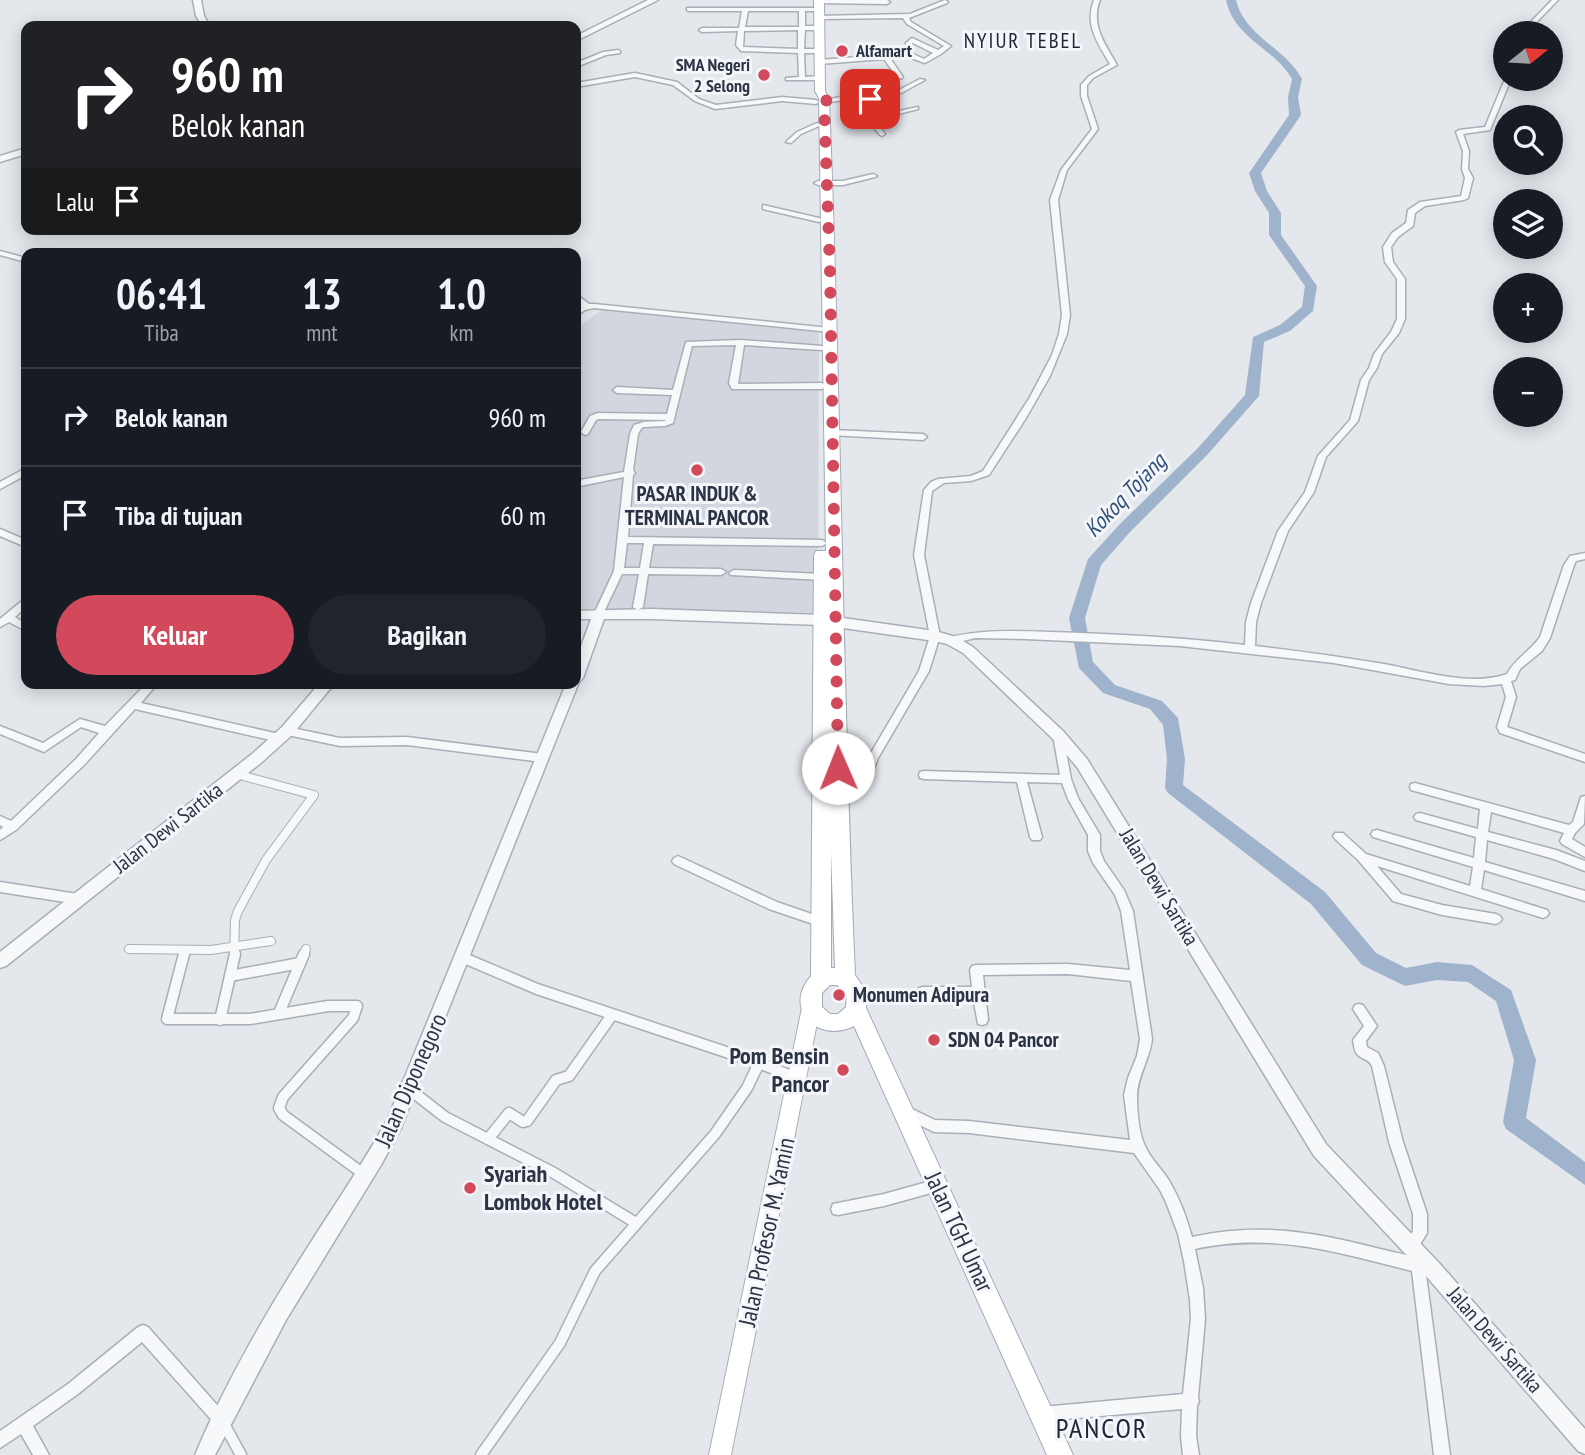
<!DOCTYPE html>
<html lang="id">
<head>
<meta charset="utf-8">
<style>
  body { margin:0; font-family:"PT Sans Narrow",sans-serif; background:#20242c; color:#f1f3f6; height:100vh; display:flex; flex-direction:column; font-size:26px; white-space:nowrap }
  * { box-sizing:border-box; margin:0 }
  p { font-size:23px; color:#9ea1a6 }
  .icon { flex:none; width:38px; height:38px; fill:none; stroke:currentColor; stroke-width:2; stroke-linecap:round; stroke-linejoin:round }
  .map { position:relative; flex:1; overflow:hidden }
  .drawer { position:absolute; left:21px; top:248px; width:560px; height:441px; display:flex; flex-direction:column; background:#171b24; border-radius:14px; box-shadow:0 4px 18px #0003 }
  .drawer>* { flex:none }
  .top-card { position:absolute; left:21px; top:21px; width:560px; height:214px; border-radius:14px; box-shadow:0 4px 18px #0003; background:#202124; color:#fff; overflow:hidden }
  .needle { width:46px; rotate:72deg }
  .controls { position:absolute; left:1493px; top:21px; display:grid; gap:14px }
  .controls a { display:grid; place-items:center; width:70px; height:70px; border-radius:50%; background:#171b24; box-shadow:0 4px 18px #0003; font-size:35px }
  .pin { position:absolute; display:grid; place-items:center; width:60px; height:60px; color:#fff; margin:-30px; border-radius:14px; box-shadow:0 4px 10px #0006 }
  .me { position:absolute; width:77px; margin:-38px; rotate:359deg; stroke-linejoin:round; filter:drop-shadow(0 0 5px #0008) }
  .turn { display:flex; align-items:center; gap:24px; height:147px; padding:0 35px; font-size:32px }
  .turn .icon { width:91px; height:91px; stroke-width:2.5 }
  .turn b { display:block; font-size:49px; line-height:60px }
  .then { display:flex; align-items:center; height:66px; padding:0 35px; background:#0003; gap:14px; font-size:26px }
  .eta { display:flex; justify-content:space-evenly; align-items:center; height:119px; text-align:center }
  .eta b { font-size:42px; font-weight:800; line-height:49px }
  .button { display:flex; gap:14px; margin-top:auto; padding:14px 35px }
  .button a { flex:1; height:80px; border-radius:42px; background:#d1495b; color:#fff; font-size:28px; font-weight:800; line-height:80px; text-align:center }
  .button a+a { background:#20242c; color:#f1f3f6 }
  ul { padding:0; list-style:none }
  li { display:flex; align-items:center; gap:21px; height:98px; padding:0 35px; border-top:2px solid #363941 }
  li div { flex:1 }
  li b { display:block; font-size:26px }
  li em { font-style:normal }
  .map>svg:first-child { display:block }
  .built { fill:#d2d6de }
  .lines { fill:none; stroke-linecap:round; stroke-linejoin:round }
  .river { fill:#9fb4cc; fill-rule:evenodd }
  .pedestrian-far1-casing { stroke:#a9aeb7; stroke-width:10 }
  .pedestrian-casing { stroke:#a9aeb7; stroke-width:13 }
  .minor-casing { stroke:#a9aeb7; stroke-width:3 }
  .tertiary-casing { stroke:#a9aeb7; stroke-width:3 }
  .secondary-casing { stroke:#a9aeb7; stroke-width:2 }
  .primary-casing { stroke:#a3abb8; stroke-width:2 }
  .pedestrian-far1 { stroke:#f7f8fa; stroke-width:8 }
  .pedestrian { stroke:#f7f8fa; stroke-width:10 }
  .minor { fill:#f7f8fa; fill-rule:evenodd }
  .tertiary { fill:#f7f8fa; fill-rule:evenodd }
  .secondary { fill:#fff; fill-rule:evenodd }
  .primary { fill:#fff; fill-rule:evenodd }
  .route { stroke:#d1495b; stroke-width:12; stroke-dasharray:0 21.6 }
  .poi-dot { fill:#d1495b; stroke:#f4f6f9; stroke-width:2.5 }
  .labels { text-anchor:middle; stroke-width:6; stroke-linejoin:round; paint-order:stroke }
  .far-poi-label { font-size:18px; font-weight:bold; fill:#2b3445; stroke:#f4f6f9; text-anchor:start }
  .far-quarter-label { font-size:21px; letter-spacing:2px; fill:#1d2536; stroke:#f4f6f9 }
  .poi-label { font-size:21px; font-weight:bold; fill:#2b3445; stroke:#f4f6f9; text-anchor:start }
  .street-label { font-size:21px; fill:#2b3445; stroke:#f4f6f9 }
  .water-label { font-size:23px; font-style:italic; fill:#34527a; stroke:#f4f6f9 }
  .near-poi-label { font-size:24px; font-weight:bold; fill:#2b3445; stroke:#f4f6f9; text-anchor:end }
  .near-street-label { font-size:24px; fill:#2b3445; stroke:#f4f6f9 }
  .near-quarter-label { font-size:28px; letter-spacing:2px; fill:#1d2536; stroke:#f4f6f9 }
</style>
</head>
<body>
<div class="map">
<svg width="1585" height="1455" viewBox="0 0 1585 1455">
  <rect width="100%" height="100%" fill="#e4e7ec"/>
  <path class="built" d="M602,309L819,330L818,613L639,610L576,613V330Z"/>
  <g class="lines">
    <path class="river" d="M1226,0H1236C1245,37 1286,48 1302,79L1298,97L1301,115L1261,173L1267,191L1281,213V235L1317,286L1313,311L1290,331L1264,342L1259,396L1208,454L1130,532L1101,565L1085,618L1093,662L1115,685L1162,701L1178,718L1185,759L1183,785L1325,892L1376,953L1406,968L1437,962L1472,965L1511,990L1536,1060L1526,1118L1585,1162V1185L1506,1129L1503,1122L1514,1060L1496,1001L1468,982L1437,980L1405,986L1362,965L1311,904L1168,793L1165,788L1167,759L1163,725L1150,709L1103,693L1079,668L1069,618L1088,559L1120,524L1198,448L1245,395L1253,337L1280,325L1302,307L1305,286L1269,235V213L1255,191L1249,173L1289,115L1288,97L1292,79C1275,48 1235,40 1226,0Z"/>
    <defs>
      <g id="pedestrian-far1">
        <path d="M129,949L211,950L271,941"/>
        <path d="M183,956L185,950"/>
        <path d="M234,956L235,920L238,911L266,860L314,795L236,774"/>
        <path d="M303,956L306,949"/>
      </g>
      <g id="pedestrian">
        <path d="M184,954L167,1019H250L328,1006H357L353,1018L283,1097L279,1108L283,1115L365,1175"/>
        <path d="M464,958L537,989L759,1063L796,1078"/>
        <path d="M230,976L300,963"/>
        <path d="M279,1013L304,954"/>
        <path d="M220,1020L235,954"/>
        <path d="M409,1089L445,1117L554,1173L636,1223"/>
        <path d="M488,1139L509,1113L523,1122L527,1121L556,1080L569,1076L612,1015"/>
        <path d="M224,1424L241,1455"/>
        <path d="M481,1455L560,1343L595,1271L715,1134L747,1088L759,1063"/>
      </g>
      <g id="minor">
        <path d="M819,0H887L890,2L887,4L817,3V1Z"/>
        <path d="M945,0L948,2L947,3L909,18L911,22L951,46L941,54L925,63L908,57L890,58L903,77L902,78L854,94L851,92L852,91L896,76L884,59L820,64L817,62L820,60L907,53L906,43L912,38L938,50L944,46L907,24L903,18L819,19L816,17L817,16L910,14ZM912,43H913L933,53L924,59L913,54Z"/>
        <path d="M1094,0H1100C1090,24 1105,44 1117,65L1093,78L1087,85V96L1098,129L1067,170L1058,200L1070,315L1067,334L1050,376L1026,418L989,475L971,481L944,483L932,491L924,555L940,636L929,671L878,758L867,787H859L858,784L868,758L919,671L930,636L914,555L924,490L931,482L938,479L971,476L983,471L1030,397L1052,355L1059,334L1062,315L1050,200L1061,170L1092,129L1081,96V85L1089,76L1110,64C1098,43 1084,25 1094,0Z"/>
        <path d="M1552,0H1558L1526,33H1520Z"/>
        <path d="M687,8H820V10L818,11H805V26H819L822,28L819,30H805L804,49H820L823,51L820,53H804L805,77L820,76L823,78L820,80H786V78L799,77L798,53L741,51L736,45L738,31L702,32L699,30L702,28H739L742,11H689L687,10ZM748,11H799V27H745ZM798,30V49L743,47L744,31Z"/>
        <path d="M618,50L620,51V53L606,55L576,67V63L603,52Z"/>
        <path d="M635,73L677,82L699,99L716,105L782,97L816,100L819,102L816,104L782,101L715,109L695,101L673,85L635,77L576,87V83Z"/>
        <path d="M920,79L925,80L901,93L857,104L871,117L918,107V109L874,120L885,134L882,136L880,135L864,116L844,100L824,103L821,101L845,96L853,101L897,91Z"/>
        <path d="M1505,79H1511L1490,130L1463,134L1469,151L1468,169L1473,178L1468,198L1464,200L1425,206L1415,213L1413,226L1398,237L1391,247L1393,262L1405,279V319L1399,333L1382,354L1377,368L1369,380L1358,421L1326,457L1314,492L1288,531L1261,603L1256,622L1255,646C1298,651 1341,657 1384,664C1421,671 1471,687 1507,674C1515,659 1530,651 1540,637L1564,565L1570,556L1585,553V559L1576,561L1574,565L1550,638L1542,651L1520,669L1515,680L1511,681L1516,697L1507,727L1585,754V762L1500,733L1497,727L1506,697L1502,684L1484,686L1449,684L1334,663L1180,646L1026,639L975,638L951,644L947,642L946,640L947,638C981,629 1016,631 1050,632C1115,634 1180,637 1245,645L1246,622L1251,603L1278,531L1305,492L1318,456L1350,420L1361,380L1369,368L1374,354L1391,332L1397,319V279L1385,262L1383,247L1392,233L1406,223L1408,210L1420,202L1461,196L1465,178L1462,169L1463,151L1456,132L1459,130L1485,127Z"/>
        <path d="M817,123L820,125L819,126L801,134L791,143L786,142L797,132Z"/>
        <path d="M873,174L877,176L875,177L843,185H818L814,183L818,181H843Z"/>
        <path d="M763,205L819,218L823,220L819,222L763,209Z"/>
        <path d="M150,250H153L157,252L155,254H146Z"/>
        <path d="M0,251L26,258V262L0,255Z"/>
        <path d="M576,294L589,304H594L830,328L834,330L830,332L594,308L585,310L576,316V310L581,306L576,300Z"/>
        <path d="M740,340L822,346L826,348L822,350L744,345L738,384L822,383L826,386L822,389H732L729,383L736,345L692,346L673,423L665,426L643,427L641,429L638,434L633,470L635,473L633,475L628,537L822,540L827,543L822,546L653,544L649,568L721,569L726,572L721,575L648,574L643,607L638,610L633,607L639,574H622L602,616H596L594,614L614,571L624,477L580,486L576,483L580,480L624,472L630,434L634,425L644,422L665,421L666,420L599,419L596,420L588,434L585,435L581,432L590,416L598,413L667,414L672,395L617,393L613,390L617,387L673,390L686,342ZM627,543H644L640,568H624Z"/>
        <path d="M832,430L923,434L927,437L923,440L829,435L828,433Z"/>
        <path d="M26,468V475L0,489V482Z"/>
        <path d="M0,529L26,540V547L0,536Z"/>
        <path d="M734,570L822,574L827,577L822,580L731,575L729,573Z"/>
        <path d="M26,599V607L15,617L26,624V631L9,622L0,627V619L23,600Z"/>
        <path d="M146,684H157L141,703L279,734L284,738L279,742L135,709L84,765L16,830L0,840V830L3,827L0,825V816L11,821L76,759L99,733L81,727L44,752L0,734V726L43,743L80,719L105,726Z"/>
        <path d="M287,727L340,738L407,737L543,754L547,755L548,758L547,761L543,762L407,745L340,746L283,734L282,731Z"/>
        <path d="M1058,731L1063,735L1071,779L1078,798L1100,835V851L1104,861L1124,890L1133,911L1152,1039C1150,1059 1137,1076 1137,1097C1137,1113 1139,1136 1147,1150C1154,1163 1166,1173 1172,1186C1181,1202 1187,1219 1192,1237C1259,1222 1315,1232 1380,1249C1397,1253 1415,1256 1432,1263L1434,1268L1432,1273L1426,1275L1450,1455H1434L1412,1271C1337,1252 1273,1232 1195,1249L1203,1288L1205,1319L1198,1397L1199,1401L1197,1406L1196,1436L1199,1455H1183L1181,1436L1182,1409L1042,1421L1037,1419L1035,1414L1037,1409L1042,1407L1183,1394L1191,1319L1190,1300L1184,1261L1178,1234L1166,1202L1160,1190L1134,1153L969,1133L934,1132L903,1117L902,1113L903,1109L908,1107L935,1120L969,1121L1130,1140L1124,1095L1128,1078L1137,1056L1140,1039L1131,981L1068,974L983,975L988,1020L986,1024L982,1025L978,1024L973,997H923L919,996L917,992L919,988L923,987H972L970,970L972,966L976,965L1068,964L1130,970L1121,911L1115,895L1093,863L1088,851V835L1068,799L1062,783L1027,782L1042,837L1040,840H1032L1030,837L1017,782L924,779L920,778L919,775L920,772L924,771L1060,775L1053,735Z"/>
        <path d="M1415,783L1569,825L1573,822L1581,797L1585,796L1584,824L1575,833L1572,839L1585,847V857L1562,844L1560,841L1564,833L1491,812L1488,832L1556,850L1585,861V871L1554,859L1487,840L1485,862L1585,891V901L1484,870L1481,889L1547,910L1549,913L1547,916L1543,918L1377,866L1401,894L1442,905L1496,914L1500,916L1502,919L1500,922L1496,924L1442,915L1393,901L1358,860L1335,839L1333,836L1335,833H1343L1366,854L1470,886L1473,867L1373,837L1371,834L1373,831L1377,830L1474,858L1476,837L1416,820L1414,817L1416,814L1420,813L1478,829L1480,809L1411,790L1410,787L1411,784Z"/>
        <path d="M678,856L777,902L826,919L828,922L826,925L822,927L769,909L674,864L672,861L674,858Z"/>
        <path d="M0,882L78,894L82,896L84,899L82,902L78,904L0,892Z"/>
        <path d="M1359,1004L1363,1005L1377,1026L1366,1041L1367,1047L1378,1053L1384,1066L1403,1142L1427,1214V1233L1416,1251L1411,1253L1406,1251L1404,1246L1413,1231V1214L1389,1142L1372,1066C1368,1058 1362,1060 1357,1054C1354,1051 1354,1044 1353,1040L1364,1026L1353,1009L1355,1005Z"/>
        <path d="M938,1179L943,1181L945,1185L943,1189L938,1191L884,1206L838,1215L833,1214L831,1209L833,1204L838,1203L884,1194Z"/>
        <path d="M143,1325L148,1327L226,1415L228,1420L226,1425L221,1427L216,1425L142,1342L78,1394L33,1426L49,1455H33L21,1434L0,1448V1431L68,1384L138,1327Z"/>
      </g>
      <g id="tertiary">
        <path d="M193,0H201L204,16L210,26H202L196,16Z"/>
        <path d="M648,0H658L576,41V36Z"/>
        <path d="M26,148V154L0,162V156Z"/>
        <path d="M651,609L822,615L935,631L956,637L973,647L1063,731L1087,759L1326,1144L1440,1264L1585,1429V1454L1578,1451L1426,1276L1314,1156L1077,767L1053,739L963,653L947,644L935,641L822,625L651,619H604L583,678L579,682L401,1128L381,1165L286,1320L215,1455H195C226,1381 268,1309 311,1242C337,1201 365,1161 388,1118L566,684H576V660L591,619H576V611Z"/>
        <path d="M319,684H334L292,735L262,762L6,966L0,968V952L252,754L282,727Z"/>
      </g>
      <path id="secondary" d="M811,1000L818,1002L820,1008L731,1455H709L802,1008L804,1002Z"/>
      <path id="primary" d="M814,0H824L825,91L829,98C841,390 842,683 855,975L867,993L866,1008L1073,1455H1047L854,1026C818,1044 782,1009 811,976L814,555L816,551H826L819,98L815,91ZM831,851L835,968H831ZM830,985H837L847,993L846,1007L838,1014H830L822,1007V993Z"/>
    </defs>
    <use href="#pedestrian-far1" class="pedestrian-far1-casing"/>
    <use href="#pedestrian" class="pedestrian-casing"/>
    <use href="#minor" class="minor-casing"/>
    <use href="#tertiary" class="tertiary-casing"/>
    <use href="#secondary" class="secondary-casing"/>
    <use href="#primary" class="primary-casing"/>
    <use href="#pedestrian-far1" class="pedestrian-far1"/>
    <use href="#pedestrian" class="pedestrian"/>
    <use href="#minor" class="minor"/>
    <use href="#tertiary" class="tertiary"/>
    <use href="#secondary" class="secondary"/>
    <use href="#primary" class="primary"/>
  </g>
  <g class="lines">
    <path class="route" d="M838,768L830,272L824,101L841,97L853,103L870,99"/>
  </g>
  <g class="poi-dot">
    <circle cx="842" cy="51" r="7"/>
    <circle cx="764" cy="75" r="7"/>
    <circle cx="697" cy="470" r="7"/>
    <circle cx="839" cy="995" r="7"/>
    <circle cx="934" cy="1040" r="7"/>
    <circle cx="843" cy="1070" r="7"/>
    <circle cx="470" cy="1188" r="7"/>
  </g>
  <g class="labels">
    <g class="far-poi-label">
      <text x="856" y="57">Alfamart</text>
      <text x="750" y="71" text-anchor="end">SMA Negeri<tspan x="750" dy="21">2 Selong</tspan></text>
    </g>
    <g class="far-quarter-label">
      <text x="1023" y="48">NYIUR TEBEL</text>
    </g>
    <g class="poi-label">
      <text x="697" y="501" text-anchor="middle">PASAR INDUK &amp;<tspan x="697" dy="24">TERMINAL PANCOR</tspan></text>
      <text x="853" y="1002">Monumen Adipura</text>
      <text x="948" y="1047">SDN 04 Pancor</text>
    </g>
    <g class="street-label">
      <text transform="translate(168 828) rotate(-38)" y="7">Jalan Dewi Sartika</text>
      <text transform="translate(1159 887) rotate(59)" y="7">Jalan Dewi Sartika</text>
      <text transform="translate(1495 1340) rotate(49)" y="7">Jalan Dewi Sartika</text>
    </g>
    <g class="water-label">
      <text transform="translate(1125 495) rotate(-46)" y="8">Kokoq Tojang</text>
    </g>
    <g class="near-poi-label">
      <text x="829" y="1064">Pom Bensin<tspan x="829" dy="28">Pancor</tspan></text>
      <text x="484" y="1182" text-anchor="start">Syariah<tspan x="484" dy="28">Lombok Hotel</tspan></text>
    </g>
    <g class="near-street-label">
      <text transform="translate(411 1080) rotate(-66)" y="8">Jalan Diponegoro</text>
      <text transform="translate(767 1232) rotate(-78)" y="8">Jalan Profesor M. Yamin</text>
      <text transform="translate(959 1232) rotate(65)" y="8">Jalan TGH Umar</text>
    </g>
    <g class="near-quarter-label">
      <text x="1102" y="1438">PANCOR</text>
    </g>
  </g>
</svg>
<div class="controls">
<a><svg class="needle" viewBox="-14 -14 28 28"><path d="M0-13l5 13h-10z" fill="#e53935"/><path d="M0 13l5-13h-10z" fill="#9ea1a6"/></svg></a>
<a><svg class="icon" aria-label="search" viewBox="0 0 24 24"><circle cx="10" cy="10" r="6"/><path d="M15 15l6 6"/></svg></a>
<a><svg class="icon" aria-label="layers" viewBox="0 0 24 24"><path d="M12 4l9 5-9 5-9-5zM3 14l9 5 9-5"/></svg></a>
<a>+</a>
<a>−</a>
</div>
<div class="pin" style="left:870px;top:99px;background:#d93025"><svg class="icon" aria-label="arrive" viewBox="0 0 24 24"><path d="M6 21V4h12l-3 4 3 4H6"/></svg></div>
<svg class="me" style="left:838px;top:768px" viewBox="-20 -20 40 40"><circle r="19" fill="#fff"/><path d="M0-13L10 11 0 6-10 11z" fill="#d1495b"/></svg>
<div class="top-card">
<div class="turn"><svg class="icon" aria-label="right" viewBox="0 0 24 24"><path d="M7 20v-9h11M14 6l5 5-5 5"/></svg><div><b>960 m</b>Belok kanan</div></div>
<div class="then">Lalu<svg class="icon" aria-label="arrive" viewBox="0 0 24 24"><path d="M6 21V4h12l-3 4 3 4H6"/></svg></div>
</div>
<section class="drawer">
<div class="eta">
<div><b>06:41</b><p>Tiba</p></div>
<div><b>13</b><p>mnt</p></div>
<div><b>1.0</b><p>km</p></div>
</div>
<ul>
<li><svg class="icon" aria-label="right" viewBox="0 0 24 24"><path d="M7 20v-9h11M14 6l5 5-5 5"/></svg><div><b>Belok kanan</b></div><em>960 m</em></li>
<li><svg class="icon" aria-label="arrive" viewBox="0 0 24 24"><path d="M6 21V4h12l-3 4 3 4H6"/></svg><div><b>Tiba di tujuan</b></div><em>60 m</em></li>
</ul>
<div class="button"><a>Keluar</a><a>Bagikan</a></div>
</section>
</div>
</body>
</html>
